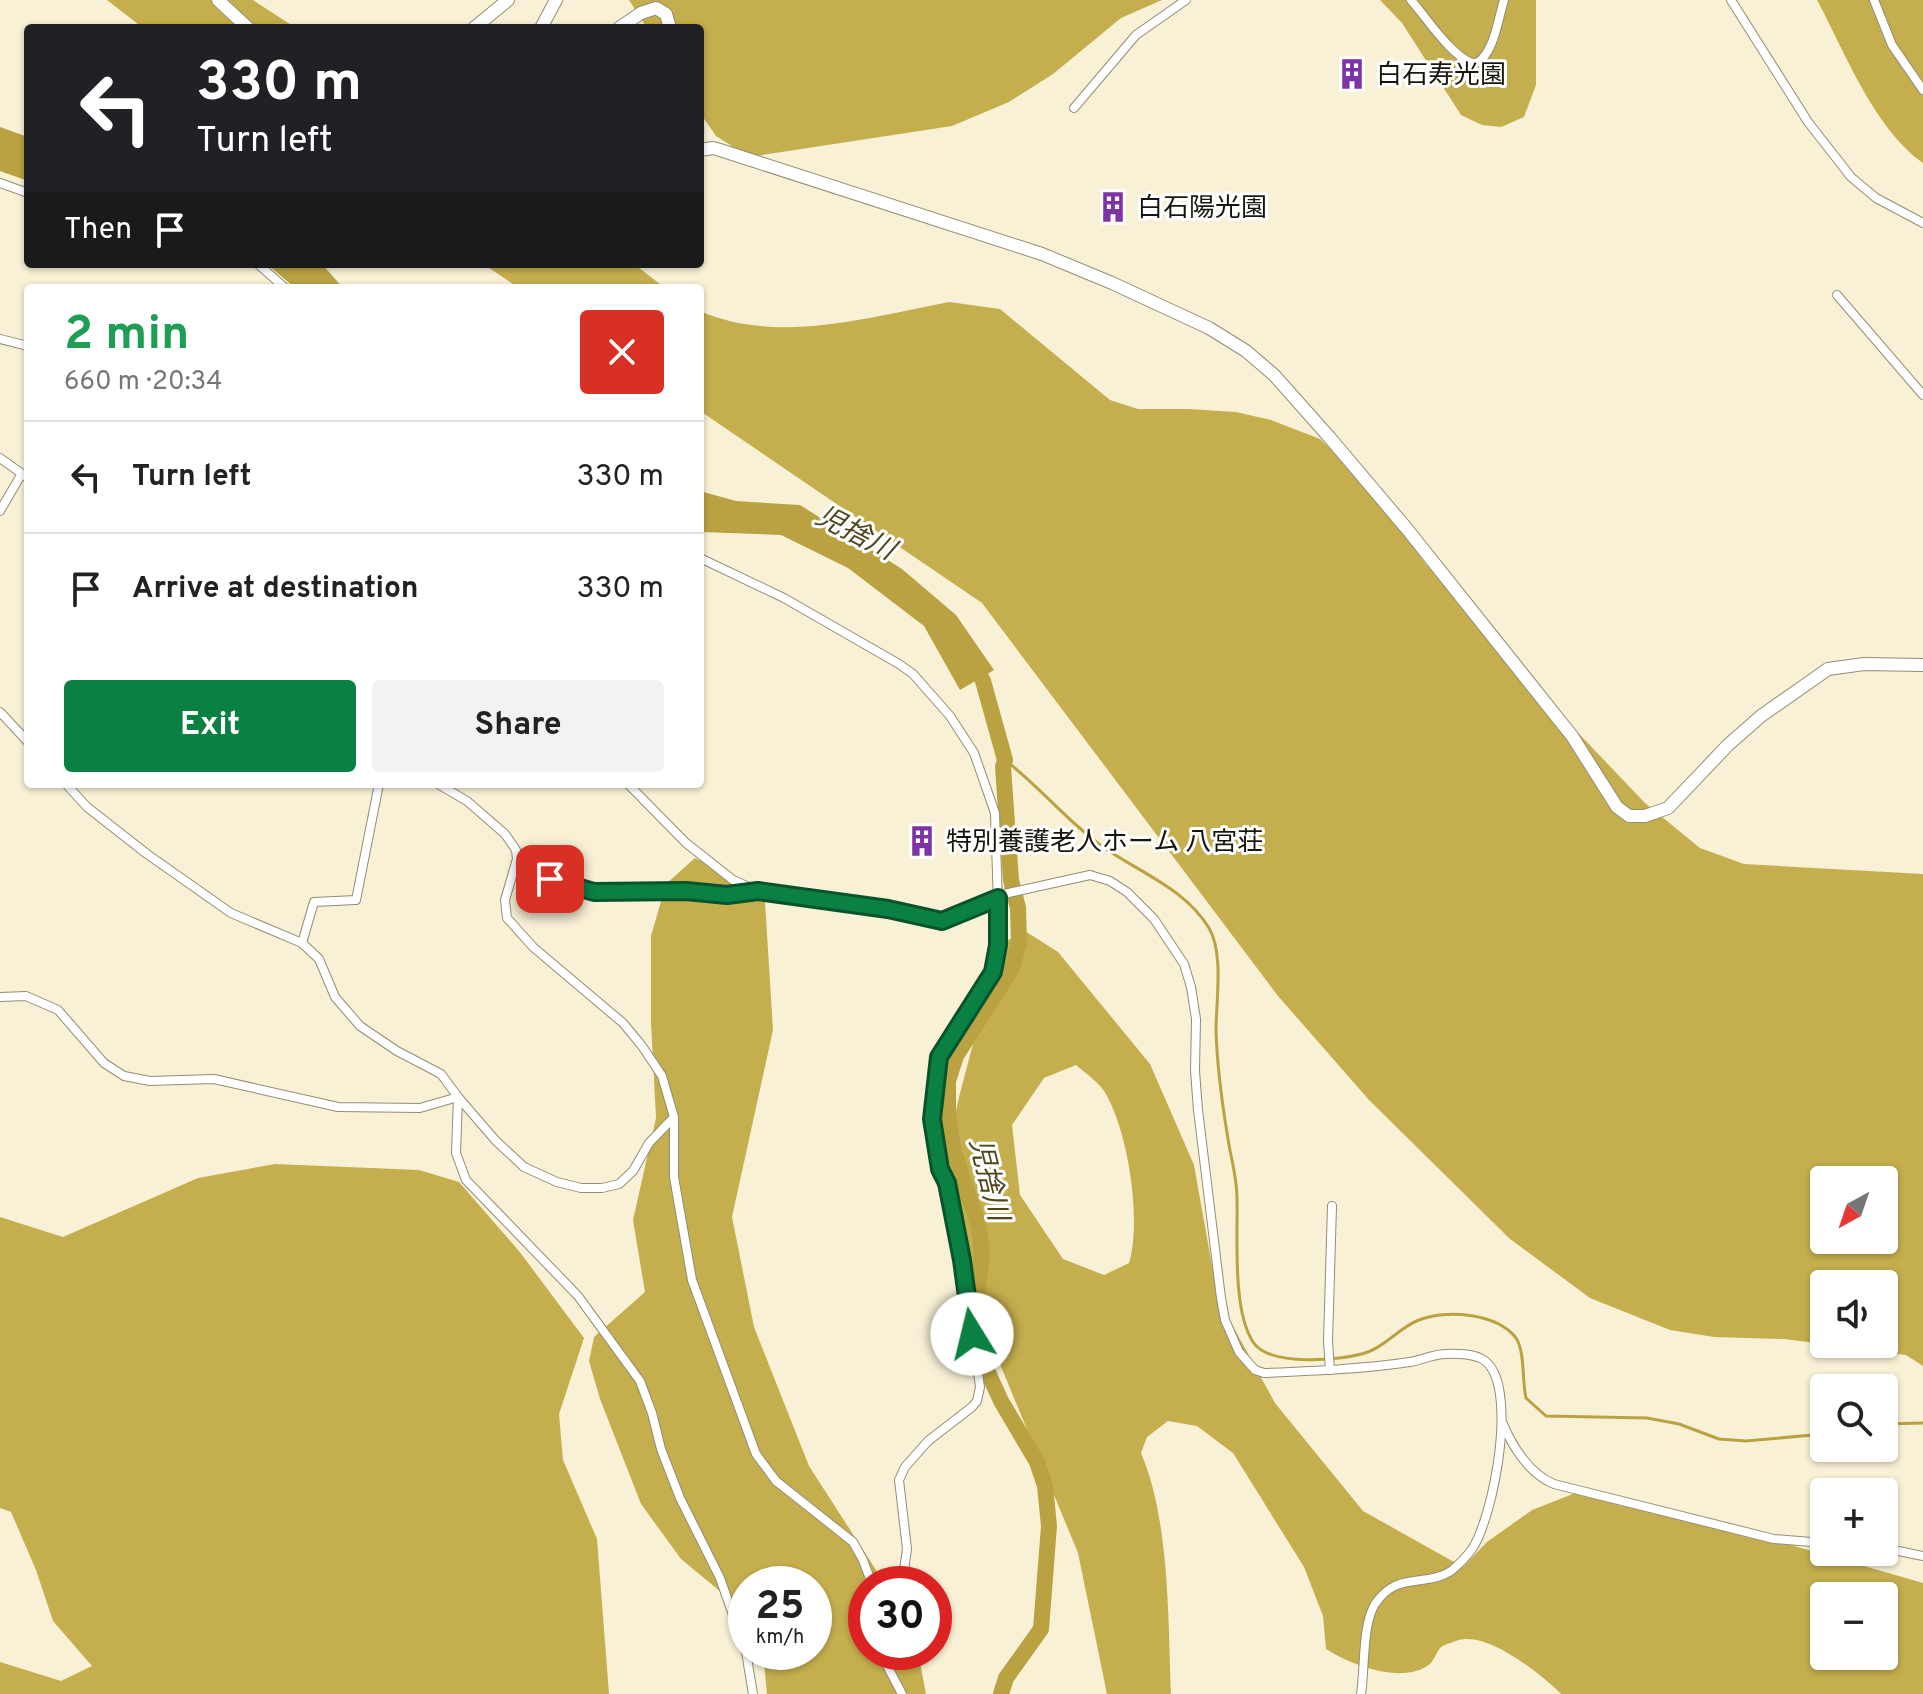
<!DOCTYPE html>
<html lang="en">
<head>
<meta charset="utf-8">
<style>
  body { margin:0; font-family:Overpass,"Noto Sans JP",sans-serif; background:#f2f2f2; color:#222; height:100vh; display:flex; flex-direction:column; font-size:30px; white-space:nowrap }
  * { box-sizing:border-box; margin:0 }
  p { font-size:26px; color:#767676 }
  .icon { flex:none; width:44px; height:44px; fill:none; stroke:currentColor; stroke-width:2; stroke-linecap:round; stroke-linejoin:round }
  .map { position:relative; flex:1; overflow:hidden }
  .side { position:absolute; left:24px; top:284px; width:680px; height:504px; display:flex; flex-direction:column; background:#fff; border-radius:8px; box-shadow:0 2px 6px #0004 }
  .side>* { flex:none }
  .hud { position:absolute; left:24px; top:24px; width:680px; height:244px; border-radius:8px; box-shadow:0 2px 6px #0004; background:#202124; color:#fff; overflow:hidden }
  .needle { width:52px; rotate:220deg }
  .buttons { position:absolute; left:1810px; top:1166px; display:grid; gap:16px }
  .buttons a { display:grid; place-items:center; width:88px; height:88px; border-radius:8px; background:#fff; box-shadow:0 2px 6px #0004; font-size:40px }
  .speed { position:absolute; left:728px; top:1566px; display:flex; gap:16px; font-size:40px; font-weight:700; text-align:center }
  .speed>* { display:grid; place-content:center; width:104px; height:104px; border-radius:50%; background:#fff; box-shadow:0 2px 6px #0004; line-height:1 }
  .speed small { font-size:20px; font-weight:400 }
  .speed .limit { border:12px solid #d22; background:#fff; color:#111 }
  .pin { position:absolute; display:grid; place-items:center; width:68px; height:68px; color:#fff; margin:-34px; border-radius:16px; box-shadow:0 4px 12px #0006 }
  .me { position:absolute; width:88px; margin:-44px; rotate:351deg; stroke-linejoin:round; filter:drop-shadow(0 0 6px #0008) }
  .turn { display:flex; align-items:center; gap:28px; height:168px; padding:0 40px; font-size:36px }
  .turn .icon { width:104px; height:104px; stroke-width:2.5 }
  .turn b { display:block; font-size:56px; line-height:68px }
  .then { display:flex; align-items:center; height:76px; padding:0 40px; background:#0003; gap:16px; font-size:30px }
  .round { display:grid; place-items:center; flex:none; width:84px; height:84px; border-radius:8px; background:#f2f2f2 }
  .headline { display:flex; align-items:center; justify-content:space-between; height:136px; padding:0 40px }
  h1 { font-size:48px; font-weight:700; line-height:60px; color:#1e9e55 }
  .primary-button { display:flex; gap:16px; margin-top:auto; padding:16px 40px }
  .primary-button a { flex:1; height:92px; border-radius:8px; background:#0b8043; color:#fff; font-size:32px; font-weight:700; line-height:92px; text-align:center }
  .primary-button a+a { background:#f2f2f2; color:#222 }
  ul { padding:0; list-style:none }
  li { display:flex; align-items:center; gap:24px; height:112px; padding:0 40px; border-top:2px solid #e0e0e0 }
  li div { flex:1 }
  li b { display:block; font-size:30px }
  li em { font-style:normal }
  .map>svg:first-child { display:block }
  .forest { fill:#c5ae4e; fill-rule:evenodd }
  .water { fill:#baa242 }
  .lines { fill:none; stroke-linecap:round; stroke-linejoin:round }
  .stream { stroke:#baa242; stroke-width:3 }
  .river { stroke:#baa242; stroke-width:16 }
  .street-casing { stroke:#938d74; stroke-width:10 }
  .secondary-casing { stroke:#938d74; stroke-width:14 }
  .street { stroke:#fff; stroke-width:8 }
  .secondary { stroke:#fff; stroke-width:12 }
  .route-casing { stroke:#07532c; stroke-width:20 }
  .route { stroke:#0b8043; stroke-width:14 }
  .labels { text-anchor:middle; stroke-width:6; stroke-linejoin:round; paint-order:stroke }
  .poi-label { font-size:26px; fill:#18160c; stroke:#fefefe; text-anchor:start }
  .water-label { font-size:28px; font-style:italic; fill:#50461e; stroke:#fefefe }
</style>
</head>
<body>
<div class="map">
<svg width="1923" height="1694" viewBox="0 0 1923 1694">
  <rect width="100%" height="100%" fill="#f8f1d6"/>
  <g class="forest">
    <path d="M107,0H253L296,28H143Z"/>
    <path d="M629,0H1162L1121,18L1053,74L1009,102L952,126L749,157L716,136L700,113V28H647Z"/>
    <path d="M1380,0H1536V85L1524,117L1501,127L1482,125L1461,115L1402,23Z"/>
    <path d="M1817,0H1923V163C1874,129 1845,52 1817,0Z"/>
    <path d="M483,264H634L665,288H519Z"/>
    <path d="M949,302L1000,309L1110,400L1138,409H1189L1236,412L1271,420L1320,439L1384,500L1424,562L1542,695L1645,803L1700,848L1744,864L1923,874V1366L1906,1355L1825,1344H1884V1284H1824V1344L1784,1339L1714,1337L1670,1330L1590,1298L1510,1239L1369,1100L1278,996L982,603L700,411V311C777,345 870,317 949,302ZM1824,1180H1884V1240H1824Z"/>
    <path d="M695,858L735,878L765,902L773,1030L732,1217L754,1327L809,1466L885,1584H866V1652H918L926,1694H767L763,1652H814V1584H746V1617L727,1597L681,1559L641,1504L600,1399L589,1361L594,1337L645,1292L633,1220L656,1118L651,1022V936L666,884Z"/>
    <path d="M1025,931L1058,952L1150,1064L1194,1165L1218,1299L1275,1403L1363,1511L1463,1567L1487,1542L1532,1510L1583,1490L1715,1523L1923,1583V1694H1561C1541,1674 1494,1637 1465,1639C1460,1639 1446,1644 1441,1647C1437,1651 1435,1658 1431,1663C1405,1686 1351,1665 1326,1649L1323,1616L1304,1567L1233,1453L1197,1426L1168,1421L1147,1437L1141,1453C1170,1520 1168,1621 1171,1694H1107L1078,1553L988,1335L954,1265L940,1188L959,1097L999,945ZM1076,1065C1085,1073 1097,1081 1104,1091C1128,1129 1142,1220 1129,1263L1104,1275L1063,1259L1020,1195L1012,1125L1044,1078ZM1824,1596H1884V1656H1824Z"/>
    <path d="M275,1164L419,1170L459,1182L519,1251L584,1338L559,1414L563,1460L597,1539L609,1694H0V1662L61,1681L92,1666L53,1621L36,1570L11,1512L0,1508V1217L63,1237L198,1178Z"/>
  </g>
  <g class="water">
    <path d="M0,127L28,137V181L0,171Z"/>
    <path d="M267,264H322L343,288H295Z"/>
    <path d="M700,491L736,501L800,505L902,569L956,615L994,670L960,690L924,626L848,568L781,535L700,532Z"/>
  </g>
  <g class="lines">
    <g class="stream">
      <path d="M1005,760C1039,786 1065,819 1099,844C1137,872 1184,887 1209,928C1224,954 1216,1001 1216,1030C1217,1066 1222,1103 1228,1139C1231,1159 1237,1177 1237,1198C1238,1236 1232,1310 1253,1342C1269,1367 1342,1361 1368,1352C1387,1345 1400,1327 1419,1320C1445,1309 1497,1313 1516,1338C1525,1351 1522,1381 1526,1398L1546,1416L1647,1418L1679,1424L1719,1439L1746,1441L1824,1434"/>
      <path d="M1884,1424L1923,1423"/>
    </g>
    <path class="river" d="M973,659L983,681L1005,760L1003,767L1011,880L1018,908L1019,943L1012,968L956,1056L948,1081V1113L953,1149L979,1227L982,1255L977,1293L979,1338L986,1368L1001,1401L1037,1462L1045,1486L1049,1526L1041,1629L1006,1678L1001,1694"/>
    <defs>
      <g id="street">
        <path d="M1411,0C1426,17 1453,59 1475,64C1494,55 1498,19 1504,0"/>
        <path d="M1731,0L1808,122L1851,177L1876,198L1923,223"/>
        <path d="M1874,0L1892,45L1923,90"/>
        <path d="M1074,108L1136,35L1186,0"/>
        <path d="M0,183L28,193"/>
        <path d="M258,264L285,288"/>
        <path d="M1837,295L1923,395"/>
        <path d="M0,339L28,346"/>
        <path d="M0,458L28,478"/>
        <path d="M0,511L21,475"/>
        <path d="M700,558L784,598L899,664L913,674L950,716L974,753L995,813L999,935L993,972L939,1057L932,1119L940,1169L947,1183L962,1260L980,1387L977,1401L972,1407L928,1441L905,1467L899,1480L907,1549L902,1584"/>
        <path d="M0,712L28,742"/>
        <path d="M66,784L87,807L147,854L231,913L302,943L319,959L335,997L360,1026L397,1051L441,1074L458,1097L496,1141L524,1167L557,1182L581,1188H602L619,1184L633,1171L649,1143L674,1117"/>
        <path d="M438,784L467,801L505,834L516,850L517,859L505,900L507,918L533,947L623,1023L642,1046L662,1076L674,1117V1177L692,1280L756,1454L776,1481L853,1542L863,1560L872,1584"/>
        <path d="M628,784L686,843L733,880L758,891L888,909L942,921L1004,894L1090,875L1110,881L1127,892L1154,919L1184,964L1191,987L1196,1019L1195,1071L1198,1110L1221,1298L1225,1320L1239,1352L1255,1370L1264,1373C1313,1371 1362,1369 1410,1362C1422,1360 1434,1354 1446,1354C1456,1353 1473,1354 1482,1359C1521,1380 1493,1519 1472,1549C1467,1556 1457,1566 1451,1571C1425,1588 1398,1570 1375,1604C1362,1625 1365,1669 1361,1694"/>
        <path d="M516,863L550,879L587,891H686L727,895L753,892"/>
        <path d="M302,943L314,902L356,900L379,784"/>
        <path d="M0,997L26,996L58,1010L104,1063L124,1076L150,1081L214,1079L338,1107L420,1108L458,1097"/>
        <path d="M458,1097L456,1153L466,1180L578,1296L640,1381L652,1413L661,1449L680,1498L720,1578L746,1652"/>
        <path d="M1330,1370L1328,1341L1332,1206"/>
        <path d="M1503,1424C1513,1448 1530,1474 1554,1484L1774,1539L1824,1543"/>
        <path d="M1884,1548L1923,1556"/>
        <path d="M746,1652L753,1694"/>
        <path d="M880,1652L902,1694"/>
      </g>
      <g id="secondary">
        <path d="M218,0L248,28"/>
        <path d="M474,28L508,0"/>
        <path d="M541,28L556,0"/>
        <path d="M619,28L641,13L656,8L666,14L670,28"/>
        <path d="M700,150L713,148L720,150L1042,254L1112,283L1209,328L1246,351L1274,375L1330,438L1407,529L1572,736L1617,807L1629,816H1645L1668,808L1728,745L1761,716L1828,669L1864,664L1923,665"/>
      </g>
    </defs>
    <use href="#street" class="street-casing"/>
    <use href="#secondary" class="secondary-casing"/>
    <use href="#street" class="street"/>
    <use href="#secondary" class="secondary"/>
  </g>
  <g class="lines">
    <defs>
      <path id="route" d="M550,879L594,892L686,891L727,895L758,891L888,909L942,921L998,898V945L993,972L939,1057L932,1119L940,1169L947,1183L962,1260L972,1334"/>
    </defs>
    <use href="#route" class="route-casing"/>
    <use href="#route" class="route"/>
  </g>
  <defs>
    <symbol id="building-bare" viewBox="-9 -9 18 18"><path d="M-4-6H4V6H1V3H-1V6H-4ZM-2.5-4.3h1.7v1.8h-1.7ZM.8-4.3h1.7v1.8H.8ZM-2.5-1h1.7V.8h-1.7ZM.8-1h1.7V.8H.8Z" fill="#7c33a6" stroke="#fefefe" stroke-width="2.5" paint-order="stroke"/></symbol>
  </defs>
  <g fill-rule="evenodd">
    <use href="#building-bare" x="1330" y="52" width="44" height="44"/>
    <use href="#building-bare" x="1091" y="185" width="44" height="44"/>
    <use href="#building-bare" x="900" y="819" width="44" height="44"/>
  </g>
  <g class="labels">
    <g class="poi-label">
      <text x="1376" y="83">白石寿光園</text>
      <text x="1137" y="216">白石陽光園</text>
      <text x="946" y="850">特別養護老人ホーム 八宮荘</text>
    </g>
    <g class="water-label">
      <text transform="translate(856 532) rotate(27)" y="10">児捨川</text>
      <text transform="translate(990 1179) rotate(76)" y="10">児捨川</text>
    </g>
  </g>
</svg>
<div class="buttons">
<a><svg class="needle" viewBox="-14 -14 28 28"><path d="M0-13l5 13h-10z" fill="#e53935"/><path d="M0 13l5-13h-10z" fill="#767676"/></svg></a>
<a><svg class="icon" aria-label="sound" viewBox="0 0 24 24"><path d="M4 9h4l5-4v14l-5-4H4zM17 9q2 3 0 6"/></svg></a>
<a><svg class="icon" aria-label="search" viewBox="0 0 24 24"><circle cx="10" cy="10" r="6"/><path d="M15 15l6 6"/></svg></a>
<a>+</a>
<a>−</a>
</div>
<div class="speed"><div>25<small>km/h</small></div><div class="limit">30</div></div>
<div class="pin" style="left:550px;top:879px;background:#d93025"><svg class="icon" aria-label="arrive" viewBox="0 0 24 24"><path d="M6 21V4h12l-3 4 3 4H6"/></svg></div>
<svg class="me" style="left:972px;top:1334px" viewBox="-20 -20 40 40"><circle r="19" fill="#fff"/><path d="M0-13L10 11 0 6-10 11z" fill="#0b8043"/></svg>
<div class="hud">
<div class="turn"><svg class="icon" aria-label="left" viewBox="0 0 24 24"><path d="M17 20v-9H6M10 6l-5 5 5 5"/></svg><div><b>330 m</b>Turn left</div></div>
<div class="then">Then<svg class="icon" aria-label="arrive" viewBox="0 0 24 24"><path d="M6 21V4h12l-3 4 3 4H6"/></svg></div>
</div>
<section class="side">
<div class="headline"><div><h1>2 min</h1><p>660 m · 20:34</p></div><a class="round" style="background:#d93025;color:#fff"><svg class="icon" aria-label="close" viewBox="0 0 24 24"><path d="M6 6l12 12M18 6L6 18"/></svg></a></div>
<ul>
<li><svg class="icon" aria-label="left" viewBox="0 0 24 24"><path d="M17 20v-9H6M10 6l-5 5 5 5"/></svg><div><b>Turn left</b></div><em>330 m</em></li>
<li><svg class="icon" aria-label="arrive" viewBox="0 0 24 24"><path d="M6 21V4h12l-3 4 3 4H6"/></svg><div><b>Arrive at destination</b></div><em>330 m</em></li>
</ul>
<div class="primary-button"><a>Exit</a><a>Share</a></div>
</section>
</div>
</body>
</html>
